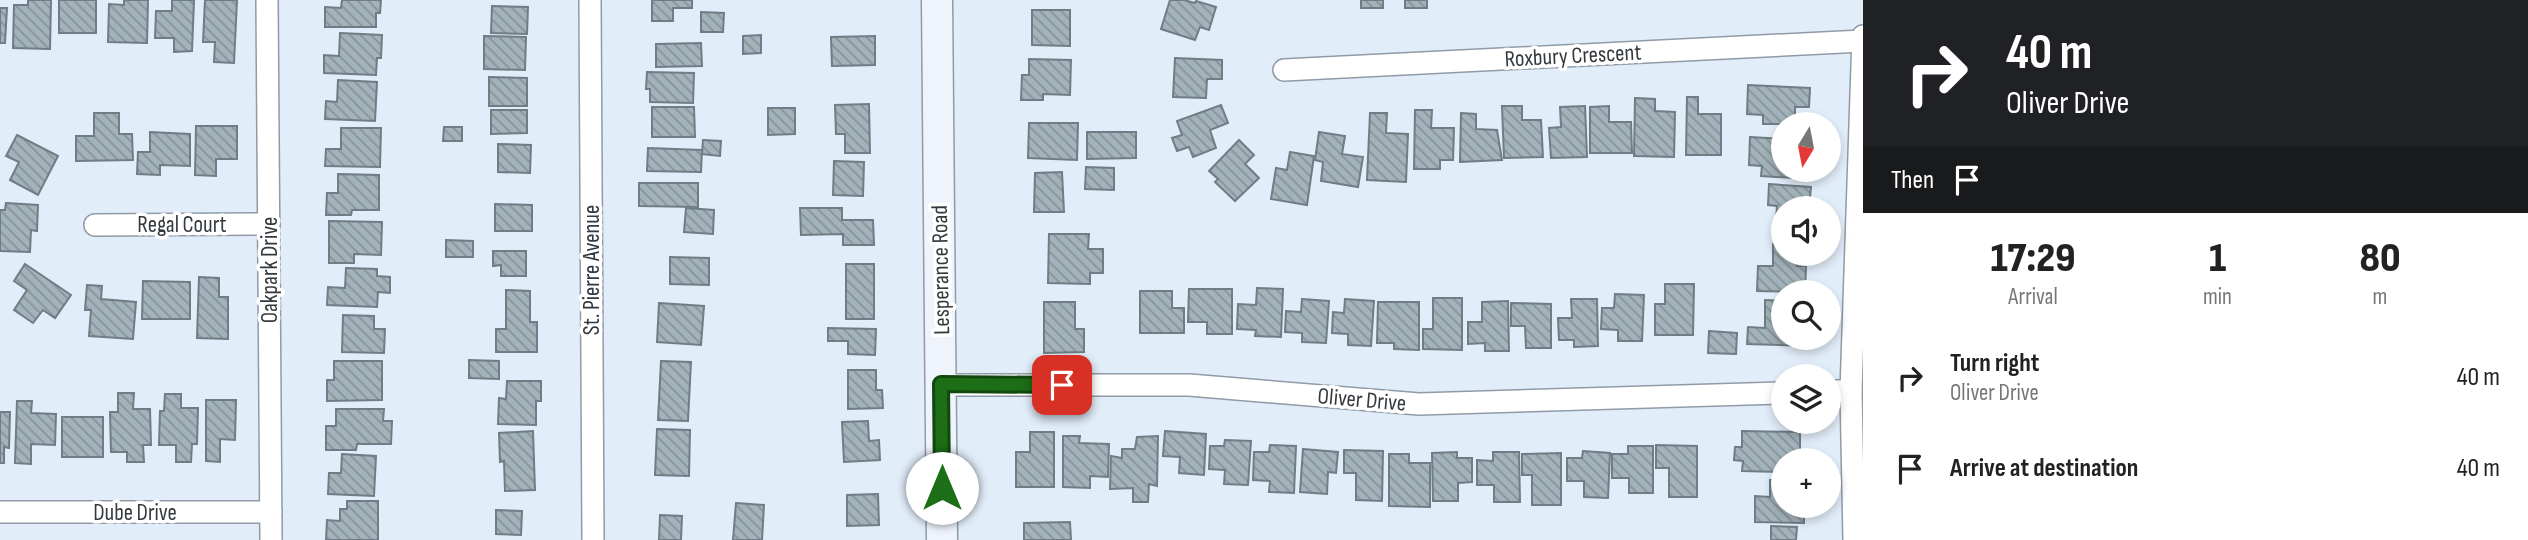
<!DOCTYPE html>
<html lang="en">
<head>
<meta charset="utf-8">
<style>
  body { margin:0; font-family:"Sofia Sans Condensed",sans-serif; background:#f6f6f6; color:#222; height:100vh; display:flex; flex-direction:column; font-size:26px; white-space:nowrap }
  * { box-sizing:border-box; margin:0 }
  p { font-size:23px; color:#767676 }
  .icon { flex:none; width:38px; height:38px; fill:none; stroke:currentColor; stroke-width:2; stroke-linecap:round; stroke-linejoin:round }
  .map { position:relative; flex:1; overflow:hidden }
  .details { display:flex; flex-direction:column; background:#fff; width:665px }
  .details>* { flex:none }
  .guide { background:#202124; color:#fff; overflow:hidden }
  .needle { width:46px; rotate:190deg }
  .tools { position:absolute; left:1771px; top:112px; display:grid; gap:14px }
  .tools a { display:grid; place-items:center; width:70px; height:70px; border-radius:50%; background:#fff; box-shadow:0 4px 10px #0003; font-size:35px }
  .pin { position:absolute; display:grid; place-items:center; width:60px; height:60px; color:#fff; margin:-30px; border-radius:14px; box-shadow:0 4px 10px #0006 }
  .me { position:absolute; width:77px; margin:-38px; rotate:0deg; stroke-linejoin:round; filter:drop-shadow(0 0 5px #0008) }
  .turn { display:flex; align-items:center; gap:24px; height:147px; padding:0 28px; font-size:32px }
  .turn .icon { width:91px; height:91px; stroke-width:2.5 }
  .turn b { display:block; font-size:49px; line-height:60px }
  .then { display:flex; align-items:center; height:66px; padding:0 28px; background:#0003; gap:14px; font-size:26px }
  .eta { display:flex; justify-content:space-evenly; align-items:center; height:119px; text-align:center }
  .eta b { font-size:42px; font-weight:800; line-height:49px }
  ul { padding:0; list-style:none }
  li { display:flex; align-items:center; gap:21px; height:91px; padding:0 28px }
  li div { flex:1 }
  li b { display:block; font-size:26px }
  li em { font-style:normal }
  main { display:flex; flex:1; min-height:0 }
  .map>svg:first-child { display:block }
  .building { fill:url(#building-back-hatch); stroke:#6e7e84; stroke-width:2 }
  .lines { fill:none; stroke-linecap:round; stroke-linejoin:round }
  .street-casing { stroke:#909ba6; stroke-width:24 }
  .secondary-casing { stroke:#909ba6; stroke-width:33 }
  .street { stroke:#fff; stroke-width:21 }
  .secondary { stroke:#eff3fc; stroke-width:30 }
  .route-casing { stroke:#12480e; stroke-width:18 }
  .route { stroke:#1c6f16; stroke-width:12 }
  .labels { text-anchor:middle; stroke-width:7; stroke-linejoin:round; paint-order:stroke }
  .street-label { font-size:23px; fill:#34393e; stroke:#fff }
</style>
</head>
<body>
<main>
<div class="map">
<svg width="1863" height="540" viewBox="0 0 1863 540">
  <defs>
    <pattern id="building-back-hatch" width="6" height="6" patternUnits="userSpaceOnUse" patternTransform="scale(1.75)"><rect width="6" height="6" fill="#a3b3ba"/><path d="M-1 5l2 2M0 0l6 6M5-1l2 2" fill="none" stroke="#869399"/></pattern>
  </defs>
  <rect width="100%" height="100%" fill="#e1edf9"/>
  <g class="building">
    <path d="M28,0H51L50,49L13,48L14,5H28Z"/>
    <rect x="59" y="0" width="37" height="33"/>
    <path d="M124,0H148L147,43L108,42L109,4L124,5Z"/>
    <path d="M172,0H194L192,51L174,52V38H155L156,11H172Z"/>
    <path d="M205,0H237L234,63L214,62L215,42H203Z"/>
    <path d="M342,0H381L380,13H376V27H325V7L341,8Z"/>
    <path d="M652,0H692V8H673V21H652Z"/>
    <path d="M1170,0H1184L1195,3L1196,1L1216,7L1209,30L1200,27L1195,40L1161,29Z"/>
    <rect x="1361" y="0" width="22" height="8"/>
    <rect x="1405" y="0" width="22" height="8"/>
    <path d="M492,6L528,7L527,34L491,33Z"/>
    <path d="M0,8H7L5,43H0Z"/>
    <path d="M1032,10H1070V46L1032,45Z"/>
    <path d="M701,12L724,13L723,32H701Z"/>
    <path d="M340,33L382,35L381,58H377L376,75L324,73V55L339,56Z"/>
    <path d="M761,35V53L743,54V36Z"/>
    <path d="M484,36L526,37L525,70L484,69Z"/>
    <path d="M875,36V65L832,66L831,37Z"/>
    <path d="M701,43L702,66L656,67V44Z"/>
    <path d="M1175,58L1222,60V79H1207L1206,98L1173,97Z"/>
    <path d="M1029,59L1071,60L1070,95L1043,94V100H1021L1022,75H1029Z"/>
    <path d="M647,72L694,73L693,103L650,102V89H646Z"/>
    <path d="M489,77L527,78V106H489Z"/>
    <path d="M338,80L377,82L375,121L325,119L326,101L337,102Z"/>
    <path d="M1748,85L1810,88L1809,107H1795V124H1763V115L1747,114Z"/>
    <path d="M1687,97H1698V114H1721V155H1686Z"/>
    <path d="M1635,98L1655,99V111L1675,112L1674,157L1634,156Z"/>
    <path d="M869,104L870,153H845V134H836L835,105Z"/>
    <path d="M1221,105L1228,123L1210,130L1216,148L1193,157L1189,147L1177,151L1172,138L1182,135L1177,121Z"/>
    <path d="M1502,106H1522V120H1541L1543,157L1504,158Z"/>
    <path d="M1585,106L1587,157L1551,158L1549,128L1561,127L1560,107Z"/>
    <path d="M1609,106V122H1631L1632,153H1590V107Z"/>
    <path d="M652,107H694L695,137H652Z"/>
    <path d="M768,108H795V134L768,135Z"/>
    <path d="M491,110H527V133L491,134Z"/>
    <path d="M1415,110H1432L1431,128H1454L1453,160H1440V169H1414Z"/>
    <path d="M94,113H119V134H132L133,160L76,161V136H94Z"/>
    <path d="M1370,113H1387L1386,133L1408,134L1406,182L1367,180Z"/>
    <path d="M1461,113L1476,114V129L1497,130L1502,160L1460,162Z"/>
    <path d="M1029,123H1078L1077,160L1028,158Z"/>
    <path d="M196,126H237V159H216V176L195,175Z"/>
    <path d="M444,127H462V141H443Z"/>
    <path d="M341,128H381L380,167L325,166L326,149H341Z"/>
    <path d="M150,132L190,134V166L160,165V175L137,174L138,152H150Z"/>
    <path d="M1087,132H1136V158L1087,159Z"/>
    <path d="M1319,132L1345,136L1342,154L1363,157L1358,187L1321,181L1323,162L1315,160Z"/>
    <path d="M17,135L58,156L38,195L10,180L19,162L6,156Z"/>
    <path d="M1750,137L1783,139V170H1794V178L1761,176L1762,166L1749,165Z"/>
    <path d="M703,140L721,141L720,156L702,154Z"/>
    <path d="M1239,140L1254,155L1245,164L1259,178L1235,201L1215,182L1218,179L1209,171Z"/>
    <path d="M498,144L531,145L530,173L498,172Z"/>
    <path d="M648,148L702,150L701,172L647,171Z"/>
    <path d="M1290,152L1314,156L1307,205L1271,199L1276,168L1287,170Z"/>
    <path d="M834,161L864,162L863,196L833,195Z"/>
    <path d="M1086,167L1114,168V190L1085,189Z"/>
    <path d="M1062,172L1064,212H1034L1035,173Z"/>
    <path d="M338,174L379,175V210H352L351,215H326L327,193H338Z"/>
    <path d="M639,183H698V207L639,206Z"/>
    <path d="M1769,184L1811,187L1809,208H1783V232L1775,231L1777,206L1768,205Z"/>
    <path d="M6,203L38,205L37,231L31,230L30,252L0,251V210H5Z"/>
    <path d="M495,204L532,205V231H495Z"/>
    <path d="M686,208L714,210L713,234L684,232Z"/>
    <path d="M800,208H842V220H873L874,245H843V234L801,235Z"/>
    <path d="M329,221L382,222L381,255L354,254V263H329Z"/>
    <path d="M1049,234H1089L1088,249H1103V273H1090V284L1048,283Z"/>
    <path d="M446,240L473,241V257H446Z"/>
    <path d="M1773,244H1783V254H1797V266H1806L1805,292L1757,291L1758,266H1773Z"/>
    <path d="M493,251H526V276H501V265L493,266Z"/>
    <path d="M670,257L709,258V285L670,284Z"/>
    <path d="M25,264L71,295L55,318L43,310L33,323L14,310L27,290L14,281Z"/>
    <rect x="846" y="264" width="28" height="55"/>
    <path d="M346,268L377,269V276L390,277V293L378,292L377,307L327,305L328,287L345,288Z"/>
    <path d="M199,277L219,278V297H228V339L197,338Z"/>
    <path d="M143,281L190,282V319H142Z"/>
    <path d="M1665,284H1694L1693,335H1655V304H1665Z"/>
    <path d="M87,285L102,286L101,299L136,302L133,339L89,336L91,310H85Z"/>
    <path d="M1257,288L1283,289L1281,337L1255,336L1256,330L1237,329L1238,304L1256,305Z"/>
    <path d="M1189,289H1232V334H1207V322H1188Z"/>
    <path d="M506,290L530,291V322H537V352H496V329H506Z"/>
    <path d="M1140,291H1172V308H1184V333H1140Z"/>
    <path d="M1615,294L1644,295L1642,341H1618V330L1601,329L1602,308H1614Z"/>
    <path d="M1433,298H1462V350L1423,349V329H1433Z"/>
    <path d="M1302,299L1329,301L1326,343L1302,342V333L1285,332L1286,311L1301,312Z"/>
    <path d="M1345,299L1374,301L1371,346L1348,345V334L1332,333L1333,312L1344,313Z"/>
    <path d="M1571,299H1597L1598,346L1574,347V340H1559L1558,318H1572Z"/>
    <path d="M1765,300L1783,301V338H1808V346L1747,344L1748,327L1765,328Z"/>
    <path d="M1508,301L1509,351H1485V343L1468,344V322H1482V302Z"/>
    <path d="M1044,302H1075V329H1084V352L1044,353Z"/>
    <path d="M1378,302H1419V350L1394,349V343H1377Z"/>
    <path d="M659,303L704,306L701,345L657,342Z"/>
    <path d="M1511,303L1551,304V348H1526L1525,326H1511Z"/>
    <path d="M343,315L374,316V329H385L384,353L342,352Z"/>
    <path d="M828,328L876,329L875,355L848,354V341H828Z"/>
    <path d="M1709,331L1737,333L1736,354L1708,353Z"/>
    <path d="M469,360L499,361V379L469,378Z"/>
    <path d="M334,361H382V400L327,401V380H334Z"/>
    <path d="M661,361L691,362L688,421L658,420Z"/>
    <path d="M848,370H876V390H882L883,408L848,409Z"/>
    <path d="M507,381H541V401H536V425L498,424L499,398L506,399Z"/>
    <path d="M118,393H134L133,409H150L151,445H143L144,462H127V452H111L110,412H118Z"/>
    <path d="M165,394H181V408H198L197,444H192L191,462H176V445H159L160,411H164Z"/>
    <path d="M206,400H236L235,440L220,439V462L206,461Z"/>
    <path d="M17,401H32L31,413L56,414L55,445L31,444V464L15,463Z"/>
    <path d="M336,409H384L383,421H392L391,444H357L356,450H326V426H336Z"/>
    <path d="M0,412H10L9,448L4,447V463H0Z"/>
    <rect x="62" y="417" width="41" height="40"/>
    <path d="M868,421L869,441L879,440L880,460L844,462L842,422Z"/>
    <path d="M657,429L690,430L689,476L655,475Z"/>
    <path d="M533,431L535,490L505,491L504,461L500,462L499,433Z"/>
    <path d="M1165,431L1206,434L1204,475L1179,473L1180,457L1163,456Z"/>
    <path d="M1742,431L1800,432V460H1783V472L1742,471L1743,461L1734,460L1735,447H1742Z"/>
    <path d="M1030,432H1054V487H1016V452H1030Z"/>
    <path d="M1063,436H1080L1079,443L1109,444L1108,477L1090,476V488L1063,487Z"/>
    <path d="M1158,436L1157,486L1149,484L1148,502H1133V488L1110,489L1111,456L1122,458V449H1135L1137,437Z"/>
    <path d="M1225,440L1251,441L1248,485L1224,484L1225,470L1209,469L1210,446H1224Z"/>
    <path d="M1270,445L1296,446L1294,493L1269,492L1270,481L1253,480L1254,452H1269Z"/>
    <path d="M1656,445L1697,446V497H1669V468H1656Z"/>
    <path d="M1628,446H1653V493H1629V478H1612V454H1628Z"/>
    <path d="M1303,449L1338,452L1336,473L1328,472L1327,494L1300,492Z"/>
    <path d="M1344,450L1383,451L1382,501L1356,500V473H1344Z"/>
    <path d="M1583,451L1610,453L1608,498L1584,497V481H1567V458H1582Z"/>
    <path d="M1457,452V458H1472V482L1458,483V501H1433L1432,453Z"/>
    <path d="M1493,452H1519L1520,502H1494V485H1477V460L1493,461Z"/>
    <path d="M1561,453V505H1532V475H1522V454Z"/>
    <path d="M342,454L376,456L374,496L328,494L329,473H341Z"/>
    <path d="M1389,454H1409V463H1430V507L1389,506Z"/>
    <path d="M1770,480H1783V506H1804V523L1755,522V496L1770,497Z"/>
    <path d="M878,494L879,525L847,526V495Z"/>
    <path d="M347,501H378V540H326L327,520L340,521V509H347Z"/>
    <path d="M736,503L764,505L762,540H733Z"/>
    <path d="M496,510L522,511L521,535L496,534Z"/>
    <path d="M660,515L682,516L681,540H659Z"/>
    <path d="M1070,522L1071,540H1024V523Z"/>
    <path d="M1771,526L1797,527L1796,540H1771Z"/>
  </g>
  <g class="lines">
    <defs>
      <g id="street">
        <path d="M267,0L271,540"/>
        <path d="M590,0L593,540"/>
        <path d="M1284,70L1862,41"/>
        <path d="M95,225L269,224"/>
        <path d="M941,385H1189L1419,404L1783,393"/>
        <path d="M1829,391H1851"/>
        <path d="M0,512H271"/>
        <path d="M1854,540L1851,391L1863,36"/>
      </g>
      <path id="secondary" d="M937,0L942,540"/>
    </defs>
    <use href="#street" class="street-casing"/>
    <use href="#secondary" class="secondary-casing"/>
    <use href="#street" class="street"/>
    <use href="#secondary" class="secondary"/>
  </g>
  <g class="lines">
    <defs>
      <path id="route" d="M942,488L941,384L1062,385"/>
    </defs>
    <use href="#route" class="route-casing"/>
    <use href="#route" class="route"/>
  </g>
  <g class="labels">
    <g class="street-label">
      <text transform="translate(1573 55) rotate(-3)" y="8">Roxbury Crescent</text>
      <text x="182" y="232">Regal Court</text>
      <text transform="translate(269 270) rotate(-90)" y="8">Oakpark Drive</text>
      <text transform="translate(591 270) rotate(-90)" y="8">St. Pierre Avenue</text>
      <text transform="translate(940 270) rotate(-91)" y="8">Lesperance Road</text>
      <text transform="translate(1362 399) rotate(5)" y="8">Oliver Drive</text>
      <text x="135" y="520">Dube Drive</text>
    </g>
  </g>
</svg>
<div class="tools">
<a><svg class="needle" viewBox="-14 -14 28 28"><path d="M0-13l5 13h-10z" fill="#e53935"/><path d="M0 13l5-13h-10z" fill="#767676"/></svg></a>
<a><svg class="icon" aria-label="sound" viewBox="0 0 24 24"><path d="M4 9h4l5-4v14l-5-4H4zM17 9q2 3 0 6"/></svg></a>
<a><svg class="icon" aria-label="search" viewBox="0 0 24 24"><circle cx="10" cy="10" r="6"/><path d="M15 15l6 6"/></svg></a>
<a><svg class="icon" aria-label="layers" viewBox="0 0 24 24"><path d="M12 4l9 5-9 5-9-5zM3 14l9 5 9-5"/></svg></a>
<a>+</a>
</div>
<div class="pin" style="left:1062px;top:385px;background:#d93025"><svg class="icon" aria-label="arrive" viewBox="0 0 24 24"><path d="M6 21V4h12l-3 4 3 4H6"/></svg></div>
<svg class="me" style="left:942px;top:488px" viewBox="-20 -20 40 40"><circle r="19" fill="#fff"/><path d="M0-13L10 11 0 6-10 11z" fill="#1c6f16"/></svg>
</div>
<section class="details">
<div class="guide">
<div class="turn"><svg class="icon" aria-label="right" viewBox="0 0 24 24"><path d="M7 20v-9h11M14 6l5 5-5 5"/></svg><div><b>40 m</b>Oliver Drive</div></div>
<div class="then">Then<svg class="icon" aria-label="arrive" viewBox="0 0 24 24"><path d="M6 21V4h12l-3 4 3 4H6"/></svg></div>
</div>
<div class="eta">
<div><b>17:29</b><p>Arrival</p></div>
<div><b>1</b><p>min</p></div>
<div><b>80</b><p>m</p></div>
</div>
<ul>
<li><svg class="icon" aria-label="right" viewBox="0 0 24 24"><path d="M7 20v-9h11M14 6l5 5-5 5"/></svg><div><b>Turn right</b><p>Oliver Drive</p></div><em>40 m</em></li>
<li><svg class="icon" aria-label="arrive" viewBox="0 0 24 24"><path d="M6 21V4h12l-3 4 3 4H6"/></svg><div><b>Arrive at destination</b></div><em>40 m</em></li>
</ul>
</section>
</main>
</body>
</html>
